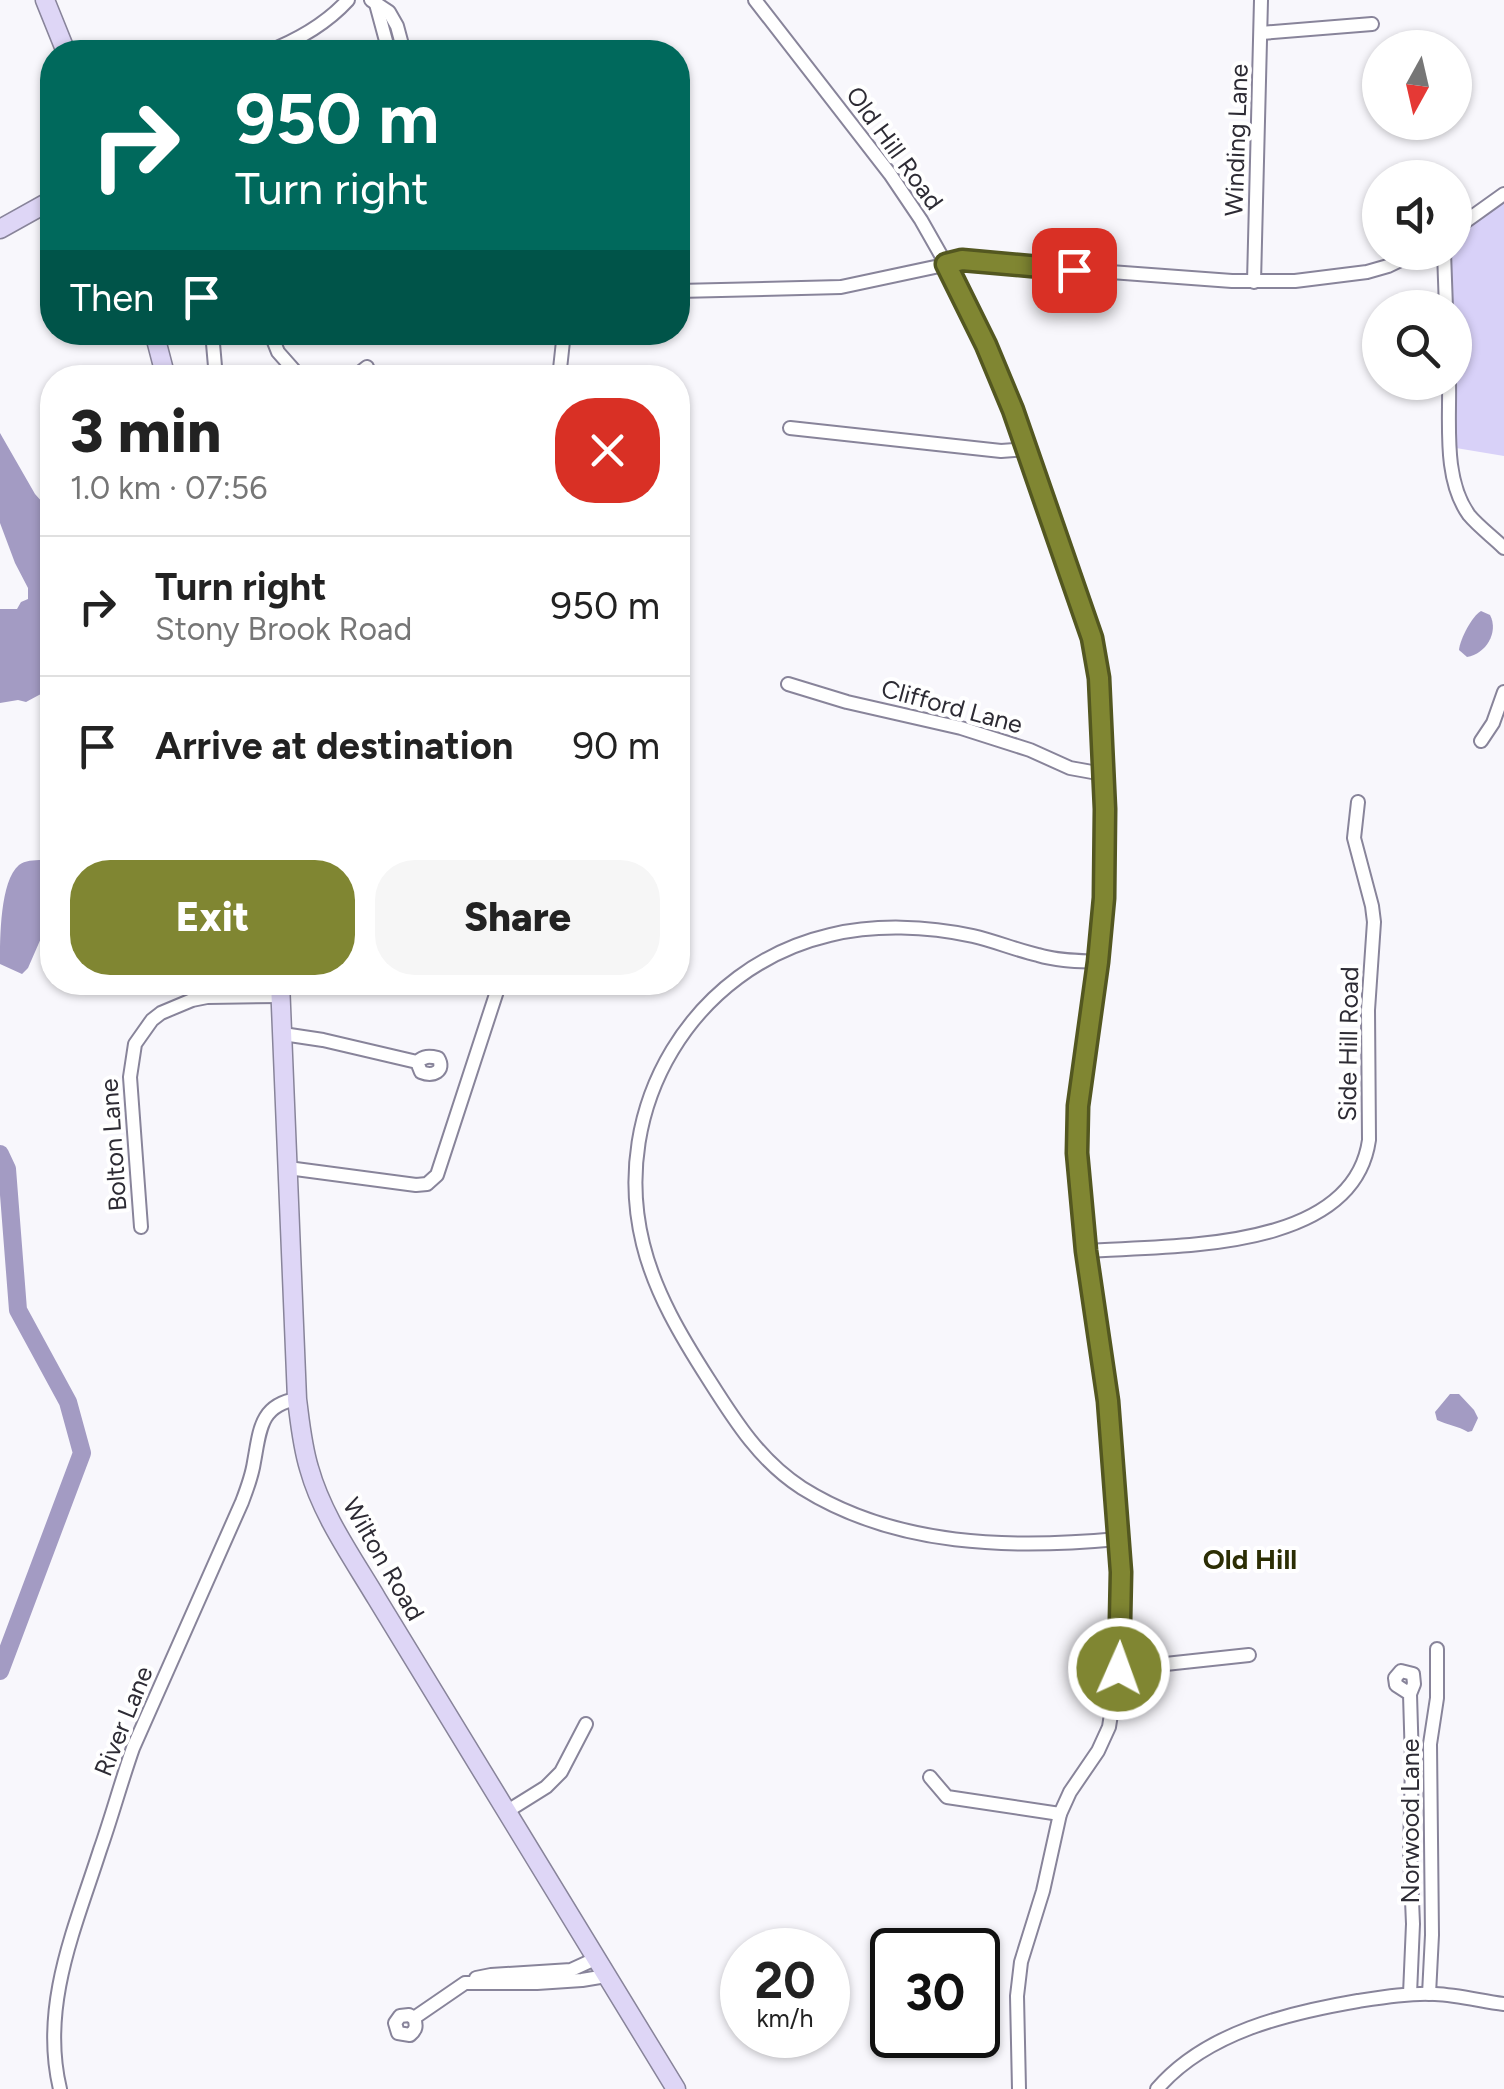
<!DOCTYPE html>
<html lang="en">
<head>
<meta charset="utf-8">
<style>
  body { margin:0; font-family:Figtree,sans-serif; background:#f6f6f6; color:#222; height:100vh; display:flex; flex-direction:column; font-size:38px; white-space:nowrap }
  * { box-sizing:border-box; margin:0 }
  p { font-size:32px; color:#767676 }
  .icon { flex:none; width:55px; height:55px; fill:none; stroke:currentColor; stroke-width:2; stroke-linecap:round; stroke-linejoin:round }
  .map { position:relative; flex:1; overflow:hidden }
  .details { position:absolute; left:40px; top:365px; width:650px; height:630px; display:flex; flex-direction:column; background:#fff; border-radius:40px; box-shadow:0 2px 8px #0004 }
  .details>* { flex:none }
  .top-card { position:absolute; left:40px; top:40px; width:650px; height:305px; border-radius:40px; box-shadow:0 2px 8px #0004; background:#00695c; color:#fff; overflow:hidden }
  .needle { width:65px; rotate:188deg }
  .controls { position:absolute; left:1362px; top:30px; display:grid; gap:20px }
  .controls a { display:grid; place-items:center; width:110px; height:110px; border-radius:50%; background:#fff; box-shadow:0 2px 8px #0004; font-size:50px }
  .speed { position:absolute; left:720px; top:1928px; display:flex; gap:20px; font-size:50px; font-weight:700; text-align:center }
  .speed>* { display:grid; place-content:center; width:130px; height:130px; border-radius:50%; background:#fff; box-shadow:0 2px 8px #0004; line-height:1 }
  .speed small { font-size:25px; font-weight:400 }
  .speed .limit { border:5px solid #111; border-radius:15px; background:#fff; color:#111 }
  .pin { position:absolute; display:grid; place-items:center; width:85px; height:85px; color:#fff; margin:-42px; border-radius:20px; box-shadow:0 5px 15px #0006 }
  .me { position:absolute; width:110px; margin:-55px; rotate:2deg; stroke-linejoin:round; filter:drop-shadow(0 0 8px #0008) }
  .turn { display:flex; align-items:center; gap:35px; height:210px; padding:0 30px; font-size:45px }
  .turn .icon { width:130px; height:130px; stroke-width:2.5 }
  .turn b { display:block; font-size:70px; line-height:85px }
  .then { display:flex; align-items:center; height:95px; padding:0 30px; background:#0003; gap:20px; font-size:38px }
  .round { display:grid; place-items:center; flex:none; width:105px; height:105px; border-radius:40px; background:#f6f6f6 }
  .summary { display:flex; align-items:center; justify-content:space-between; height:170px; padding:0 30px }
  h1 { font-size:60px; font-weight:800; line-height:75px }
  .primary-button { display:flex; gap:20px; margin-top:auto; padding:20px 30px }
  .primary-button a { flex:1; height:115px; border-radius:40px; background:#808632; color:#fff; font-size:40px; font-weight:800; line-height:115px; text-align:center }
  .primary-button a+a { background:#f6f6f6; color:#222 }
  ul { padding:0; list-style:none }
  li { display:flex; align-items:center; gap:30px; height:140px; padding:0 30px; border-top:2px solid #e0e0e0 }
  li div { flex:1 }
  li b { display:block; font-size:38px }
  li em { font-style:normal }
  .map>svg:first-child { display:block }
  .green { fill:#d8d1f8 }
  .water { fill:#a39bc3 }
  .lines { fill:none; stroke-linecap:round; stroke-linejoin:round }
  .river { stroke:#a39bc3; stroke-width:18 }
  .minor-casing { stroke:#88849a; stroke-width:16 }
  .secondary-casing { stroke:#88849a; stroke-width:21 }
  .minor { stroke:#fff; stroke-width:12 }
  .secondary { stroke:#ded6f6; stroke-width:18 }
  .route-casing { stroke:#535720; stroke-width:25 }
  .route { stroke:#808632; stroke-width:18 }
  .labels { text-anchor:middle; stroke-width:8; stroke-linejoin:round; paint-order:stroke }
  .street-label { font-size:25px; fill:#2d2b34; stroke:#fff }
  .neighbourhood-label { font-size:28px; font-weight:bold; fill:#2c2e04; stroke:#fff }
</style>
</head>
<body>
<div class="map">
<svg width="1504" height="2089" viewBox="0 0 1504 2089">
  <rect width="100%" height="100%" fill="#f8f7fc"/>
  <path class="green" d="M1504,193V456L1450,447L1455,382V308L1447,307L1444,253L1455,252V229Z"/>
  <g class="water">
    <path d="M0,433L35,494L52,513V688L26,702L18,700L0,703V609H17L21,602L28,599V588L15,563L0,523Z"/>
    <path d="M1481,611L1490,615C1499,632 1486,654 1467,657L1459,650C1460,639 1472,616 1481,611Z"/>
    <path d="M52,848V913L28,968L22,974L0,964C0,938 0,881 19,865C27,859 40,860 50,860Z"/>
    <path d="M1450,1394H1459L1474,1410L1478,1418L1472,1431L1468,1432C1458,1426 1448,1425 1437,1420L1435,1412Z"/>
  </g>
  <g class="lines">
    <path class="river" d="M0,1154L7,1169L18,1310L68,1402L82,1453L0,1671"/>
    <defs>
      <g id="minor">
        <path d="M371,0L389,12L397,26L404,52"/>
        <path d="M755,0L890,174L921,220L946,264L986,345L1013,410L1092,639L1099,678L1105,809L1104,898L1099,962L1078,1106L1077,1153L1086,1251L1109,1401L1121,1572L1119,1663L1109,1727L1098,1751L1070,1792L1060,1814L1043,1891L1021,1962L1017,1996L1019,2089"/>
        <path d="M376,4L389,52"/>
        <path d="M1261,33L1372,24"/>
        <path d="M267,52C298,40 326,24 348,0"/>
        <path d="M1455,229L1504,194"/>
        <path d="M1444,252L1446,308"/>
        <path d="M1254,282L1261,0"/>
        <path d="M678,291L841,287L963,261L1232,281H1295L1367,272L1388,266L1417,252"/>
        <path d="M212,332L216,378"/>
        <path d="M270,332L278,352L301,378"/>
        <path d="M353,378L367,367"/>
        <path d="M559,378L564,332"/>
        <path d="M1449,382C1450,424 1443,479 1469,515C1479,527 1493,537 1504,548"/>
        <path d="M790,428L1001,451L1027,449"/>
        <path d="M788,684L847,702L961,728L1030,750L1070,768L1103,774"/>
        <path d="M1481,741L1493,723L1504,692"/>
        <path d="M1099,962C1079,961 1058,961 1038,955C1016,950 995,941 973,936C927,926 875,924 830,935C693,967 609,1107 643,1244C655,1293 682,1338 709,1380C735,1421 760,1461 802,1488C896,1547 1011,1549 1118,1539"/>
        <path d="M283,1034L323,1040L417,1062C424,1056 429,1056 438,1058C446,1071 433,1077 421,1072L417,1062"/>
        <path d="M288,1168L416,1185L427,1184L437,1175L500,982"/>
        <path d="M141,1227L130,1077L135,1044L152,1020L161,1013L192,1000L207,997L281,996"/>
        <path d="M1086,1251C1171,1245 1353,1253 1369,1140L1368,1010L1374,922L1372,906L1354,838L1358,802"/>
        <path d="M1119,1669L1249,1655"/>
        <path d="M1410,1694L1396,1685L1395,1678L1401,1671L1413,1674L1414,1684L1410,1694L1412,1762L1410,1852L1413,1924L1410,1994"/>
        <path d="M930,1777L947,1797L1060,1814"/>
        <path d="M506,1812L546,1787L561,1772L586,1724"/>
        <path d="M476,1978L491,1975L571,1970L595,1959"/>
        <path d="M1429,1994L1432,1935L1430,1744L1437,1698V1649"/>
        <path d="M414,2018C417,2026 416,2030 410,2035L398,2033L395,2023L400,2016L409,2015L414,2018L465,1983H537L582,1980L606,1976"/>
        <path d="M60,2089C40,2006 75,1928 100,1850C112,1816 121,1782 133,1748L242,1502C247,1489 252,1476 254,1462C260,1430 260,1405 297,1399"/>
        <path d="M1157,2089C1206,2032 1288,2013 1358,2001C1384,1997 1409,1993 1435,1994C1458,1995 1481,2001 1504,2004"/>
      </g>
      <g id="secondary">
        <path d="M45,0L66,52"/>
        <path d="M0,229L52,200"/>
        <path d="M154,332L166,378"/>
        <path d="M280,982L297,1399C300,1422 302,1445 309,1468C322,1515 352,1557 377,1599L676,2089"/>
      </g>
    </defs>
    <use href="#minor" class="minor-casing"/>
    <use href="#secondary" class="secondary-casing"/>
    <use href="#minor" class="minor"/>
    <use href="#secondary" class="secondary"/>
  </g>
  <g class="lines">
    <defs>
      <path id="route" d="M1074,270L962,260L946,264L986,345L1013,410L1092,638L1099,678L1105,809L1104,898L1098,962L1078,1106L1077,1153L1086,1251L1108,1401L1121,1572L1119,1669"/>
    </defs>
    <use href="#route" class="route-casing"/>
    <use href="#route" class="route"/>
  </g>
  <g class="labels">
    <g class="street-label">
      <text transform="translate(1236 140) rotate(-88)" y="9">Winding Lane</text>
      <text transform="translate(895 148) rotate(54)" y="9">Old Hill Road</text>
      <text transform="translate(952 706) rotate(15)" y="9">Clifford Lane</text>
      <text transform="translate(1348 1044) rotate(-89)" y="9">Side Hill Road</text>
      <text transform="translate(113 1145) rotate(-94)" y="9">Bolton Lane</text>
      <text transform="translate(384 1559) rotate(60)" y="9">Wilton Road</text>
      <text transform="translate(123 1721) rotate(-68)" y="9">River Lane</text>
      <text transform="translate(1410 1821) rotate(-90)" y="9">Norwood Lane</text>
    </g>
    <g class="neighbourhood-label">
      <text x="1250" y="1569">Old Hill</text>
    </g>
  </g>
</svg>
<div class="controls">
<a><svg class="needle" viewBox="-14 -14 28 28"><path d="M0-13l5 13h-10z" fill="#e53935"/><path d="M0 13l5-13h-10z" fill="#767676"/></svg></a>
<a><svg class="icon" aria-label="sound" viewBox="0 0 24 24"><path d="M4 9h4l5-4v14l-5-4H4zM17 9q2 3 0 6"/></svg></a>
<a><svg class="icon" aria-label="search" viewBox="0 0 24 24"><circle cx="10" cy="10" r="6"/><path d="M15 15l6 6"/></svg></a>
</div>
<div class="speed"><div>20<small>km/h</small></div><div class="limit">30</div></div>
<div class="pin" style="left:1074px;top:270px;background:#d93025"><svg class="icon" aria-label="arrive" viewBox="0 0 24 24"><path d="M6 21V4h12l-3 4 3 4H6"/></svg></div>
<svg class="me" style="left:1119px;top:1669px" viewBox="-20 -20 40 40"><circle r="17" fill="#808632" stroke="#fff" stroke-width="3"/><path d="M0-11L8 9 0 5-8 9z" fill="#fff"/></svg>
<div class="top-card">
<div class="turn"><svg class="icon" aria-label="right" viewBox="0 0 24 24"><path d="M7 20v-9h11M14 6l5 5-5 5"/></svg><div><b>950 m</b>Turn right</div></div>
<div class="then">Then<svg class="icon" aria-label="arrive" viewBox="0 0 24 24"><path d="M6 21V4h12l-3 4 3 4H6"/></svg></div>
</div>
<section class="details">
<div class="summary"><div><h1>3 min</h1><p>1.0 km · 07:56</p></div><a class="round" style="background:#d93025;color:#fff"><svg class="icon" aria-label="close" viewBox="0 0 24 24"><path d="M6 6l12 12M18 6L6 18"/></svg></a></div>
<ul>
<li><svg class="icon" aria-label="right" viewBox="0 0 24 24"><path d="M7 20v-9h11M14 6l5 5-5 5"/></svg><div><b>Turn right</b><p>Stony Brook Road</p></div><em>950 m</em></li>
<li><svg class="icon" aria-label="arrive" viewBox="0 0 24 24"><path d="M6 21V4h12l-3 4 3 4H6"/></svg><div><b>Arrive at destination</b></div><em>90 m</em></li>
</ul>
<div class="primary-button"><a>Exit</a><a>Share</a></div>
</section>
</div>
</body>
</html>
